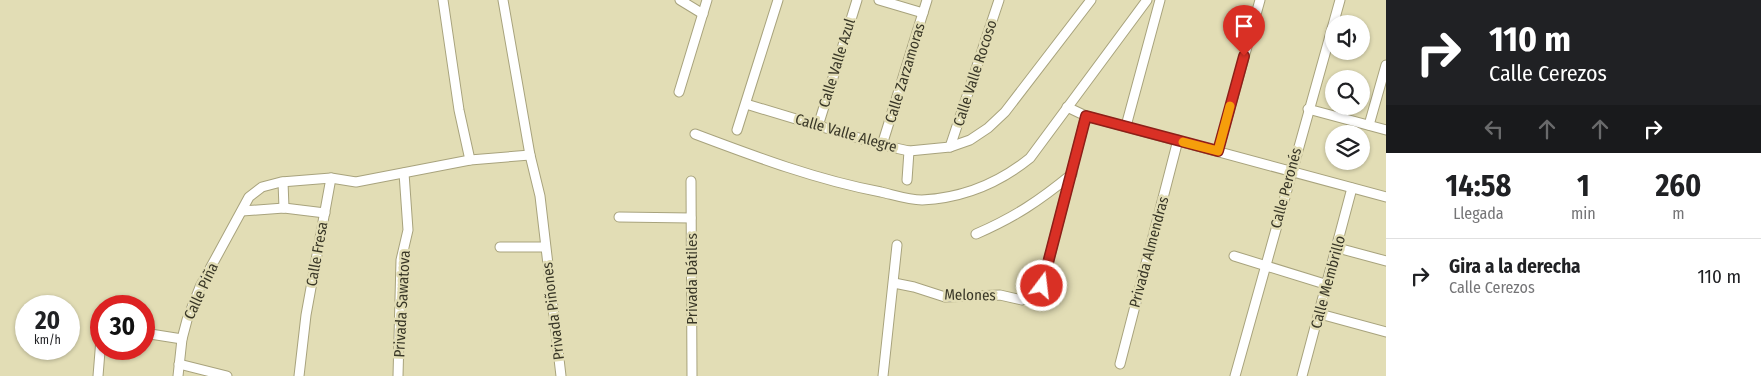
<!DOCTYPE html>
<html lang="es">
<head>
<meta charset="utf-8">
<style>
  body { margin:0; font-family:"Fira Sans Condensed",sans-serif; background:#f6f6f6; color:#202124; height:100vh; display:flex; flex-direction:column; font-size:19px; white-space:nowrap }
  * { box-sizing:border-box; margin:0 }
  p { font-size:16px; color:#757577 }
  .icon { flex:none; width:28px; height:28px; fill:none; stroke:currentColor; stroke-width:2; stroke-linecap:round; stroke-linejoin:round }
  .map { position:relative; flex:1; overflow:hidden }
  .drawer { display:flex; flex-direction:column; background:#fff; width:375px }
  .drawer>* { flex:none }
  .guide { background:#202124; color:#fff; overflow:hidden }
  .tools { position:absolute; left:1325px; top:15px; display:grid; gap:10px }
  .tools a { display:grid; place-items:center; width:45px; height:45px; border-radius:50%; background:#fff; box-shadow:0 1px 4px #0004; font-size:25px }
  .speed { position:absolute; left:15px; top:295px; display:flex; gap:10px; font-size:25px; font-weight:700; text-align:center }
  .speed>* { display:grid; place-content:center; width:65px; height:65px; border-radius:50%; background:#fff; box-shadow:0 1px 4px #0004; line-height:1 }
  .speed small { font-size:12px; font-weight:400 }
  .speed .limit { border:8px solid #d22; background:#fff; color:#111 }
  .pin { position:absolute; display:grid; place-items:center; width:42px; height:42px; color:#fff; margin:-51px -21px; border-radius:50% 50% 50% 0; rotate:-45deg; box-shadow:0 0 5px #0007 }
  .pin .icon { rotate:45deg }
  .me { position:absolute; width:55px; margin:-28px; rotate:15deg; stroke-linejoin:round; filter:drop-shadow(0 0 4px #0008) }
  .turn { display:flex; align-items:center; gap:18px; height:105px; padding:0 20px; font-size:22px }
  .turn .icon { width:65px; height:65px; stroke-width:2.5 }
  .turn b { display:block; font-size:35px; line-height:42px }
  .lanes { display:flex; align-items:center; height:48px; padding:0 20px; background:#0003; justify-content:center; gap:25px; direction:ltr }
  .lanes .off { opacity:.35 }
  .eta { display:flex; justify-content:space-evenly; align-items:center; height:85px; text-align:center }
  .eta b { font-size:30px; font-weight:700; line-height:35px }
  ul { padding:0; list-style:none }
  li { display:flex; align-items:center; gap:15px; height:75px; padding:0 20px; border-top:1px solid #e0e0e0 }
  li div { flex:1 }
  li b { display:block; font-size:19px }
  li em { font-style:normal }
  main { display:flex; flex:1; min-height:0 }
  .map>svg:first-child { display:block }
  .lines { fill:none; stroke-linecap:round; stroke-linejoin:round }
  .street-casing { stroke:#a8a37d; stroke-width:11 }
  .street { stroke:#fff; stroke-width:9 }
  .route-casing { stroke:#8d1f18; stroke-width:12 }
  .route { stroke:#d93025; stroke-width:9 }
  .slow { stroke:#f59e0b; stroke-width:9 }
  .labels { text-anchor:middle; stroke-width:5; stroke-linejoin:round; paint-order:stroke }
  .street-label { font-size:15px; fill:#393727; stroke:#e2ddb5 }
</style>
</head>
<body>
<main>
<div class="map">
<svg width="1386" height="376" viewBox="0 0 1386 376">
  <rect width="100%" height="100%" fill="#e2ddb5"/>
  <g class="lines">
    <defs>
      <g id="street">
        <path d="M443,0L459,110L470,160"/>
        <path d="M503,0L530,155L540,196L561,376"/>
        <path d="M680,0L703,14"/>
        <path d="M879,0L923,13"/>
        <path d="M679,92L707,0"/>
        <path d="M746,104L882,145L909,151L950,147L970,140L988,128L1005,112L1091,0"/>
        <path d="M1067,107L1086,116L1386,197"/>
        <path d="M1308,109L1386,130"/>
        <path d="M1369,125L1386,65"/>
        <path d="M818,126L857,0"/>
        <path d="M1126,126L1160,0"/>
        <path d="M737,130L778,0"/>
        <path d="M695,134C756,157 817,180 881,192C894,195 909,200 922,200C963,198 999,183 1030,158L1147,0"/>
        <path d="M882,145L927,0"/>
        <path d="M950,147L999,0"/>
        <path d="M1218,151L1260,0"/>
        <path d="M907,180L909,151"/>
        <path d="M691,181L692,376"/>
        <path d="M283,182L284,208"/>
        <path d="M242,211L284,208L325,213"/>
        <path d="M619,217L691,218"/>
        <path d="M976,234C1015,217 1039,201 1072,174"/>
        <path d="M500,247H545"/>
        <path d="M1338,248L1386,261"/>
        <path d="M1234,256L1328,285"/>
        <path d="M894,283L914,287L945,297L1000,295L1022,300L1036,296L1042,286L1086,116"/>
        <path d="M1320,314L1386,332"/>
        <path d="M144,333L182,339"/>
        <path d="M179,364L227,376"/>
        <path d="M1120,364L1178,140"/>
        <path d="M98,376L101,339"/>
        <path d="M178,376L182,339L187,320L200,287L249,197L262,187L281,182L331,178L356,182L470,160L530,155"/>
        <path d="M299,376L306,315L331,178"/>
        <path d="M398,376L401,260L408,230L404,173"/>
        <path d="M883,376L897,245"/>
        <path d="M1235,376L1340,0"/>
        <path d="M1302,376L1352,188"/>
      </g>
    </defs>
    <use href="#street" class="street-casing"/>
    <use href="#street" class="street"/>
  </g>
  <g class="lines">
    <defs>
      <path id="route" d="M1042,286L1086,116L1218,151L1244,56"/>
    </defs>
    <use href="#route" class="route-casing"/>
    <use href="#route" class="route"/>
    <path class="slow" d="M1183,142L1218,151L1230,106"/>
  </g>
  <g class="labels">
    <g class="street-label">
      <text transform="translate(837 63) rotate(-73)" y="5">Calle Valle Azul</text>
      <text transform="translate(905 73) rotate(-73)" y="5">Calle Zarzamoras</text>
      <text transform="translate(975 73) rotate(-72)" y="5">Calle Valle Rocoso</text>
      <text transform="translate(846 133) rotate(16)" y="5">Calle Valle Alegre</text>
      <text transform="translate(1286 188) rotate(-75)" y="5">Calle Peronés</text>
      <text transform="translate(1149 252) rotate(-75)" y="5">Privada Almendras</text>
      <text transform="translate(317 254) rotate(-80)" y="5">Calle Fresa</text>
      <text transform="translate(692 279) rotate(-90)" y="5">Privada Dátiles</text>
      <text transform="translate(1328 282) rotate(-75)" y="5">Calle Membrillo</text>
      <text transform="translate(201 291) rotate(-65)" y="5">Calle Piña</text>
      <text transform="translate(970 295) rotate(1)" y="5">Melones</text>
      <text transform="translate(402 304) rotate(-87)" y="5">Privada Sawatova</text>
      <text transform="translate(553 311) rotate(-97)" y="5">Privada Piñones</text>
    </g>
  </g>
</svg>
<div class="tools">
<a><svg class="icon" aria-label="sound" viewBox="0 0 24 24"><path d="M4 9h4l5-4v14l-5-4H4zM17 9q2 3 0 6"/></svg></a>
<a><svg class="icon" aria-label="search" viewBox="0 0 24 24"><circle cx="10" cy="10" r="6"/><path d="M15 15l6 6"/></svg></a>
<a><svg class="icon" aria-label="layers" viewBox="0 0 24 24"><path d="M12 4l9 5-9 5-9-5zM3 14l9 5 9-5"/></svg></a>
</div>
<div class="speed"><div>20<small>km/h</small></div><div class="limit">30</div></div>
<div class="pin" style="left:1244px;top:56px;background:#d93025"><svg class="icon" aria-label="arrive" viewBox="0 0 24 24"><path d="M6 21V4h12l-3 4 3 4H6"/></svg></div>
<svg class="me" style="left:1042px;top:286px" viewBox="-20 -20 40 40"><circle r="17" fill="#d93025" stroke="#fff" stroke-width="3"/><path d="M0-11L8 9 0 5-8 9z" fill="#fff"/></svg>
</div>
<section class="drawer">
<div class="guide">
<div class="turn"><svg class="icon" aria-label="right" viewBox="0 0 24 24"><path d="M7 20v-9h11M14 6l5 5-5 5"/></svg><div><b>110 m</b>Calle Cerezos</div></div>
<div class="lanes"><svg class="icon off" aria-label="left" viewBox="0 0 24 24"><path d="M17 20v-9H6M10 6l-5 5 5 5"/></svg><svg class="icon off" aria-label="ahead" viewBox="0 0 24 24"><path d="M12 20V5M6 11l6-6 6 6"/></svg><svg class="icon off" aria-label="ahead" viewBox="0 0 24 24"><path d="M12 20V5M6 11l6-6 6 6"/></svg><svg class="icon" aria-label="right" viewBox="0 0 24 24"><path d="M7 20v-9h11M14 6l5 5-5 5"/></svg></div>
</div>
<div class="eta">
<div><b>14:58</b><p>Llegada</p></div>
<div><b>1</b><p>min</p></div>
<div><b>260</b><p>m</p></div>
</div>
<ul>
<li><svg class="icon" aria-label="right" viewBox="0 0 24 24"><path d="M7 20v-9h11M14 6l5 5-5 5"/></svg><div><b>Gira a la derecha</b><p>Calle Cerezos</p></div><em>110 m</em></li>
</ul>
</section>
</main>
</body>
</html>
